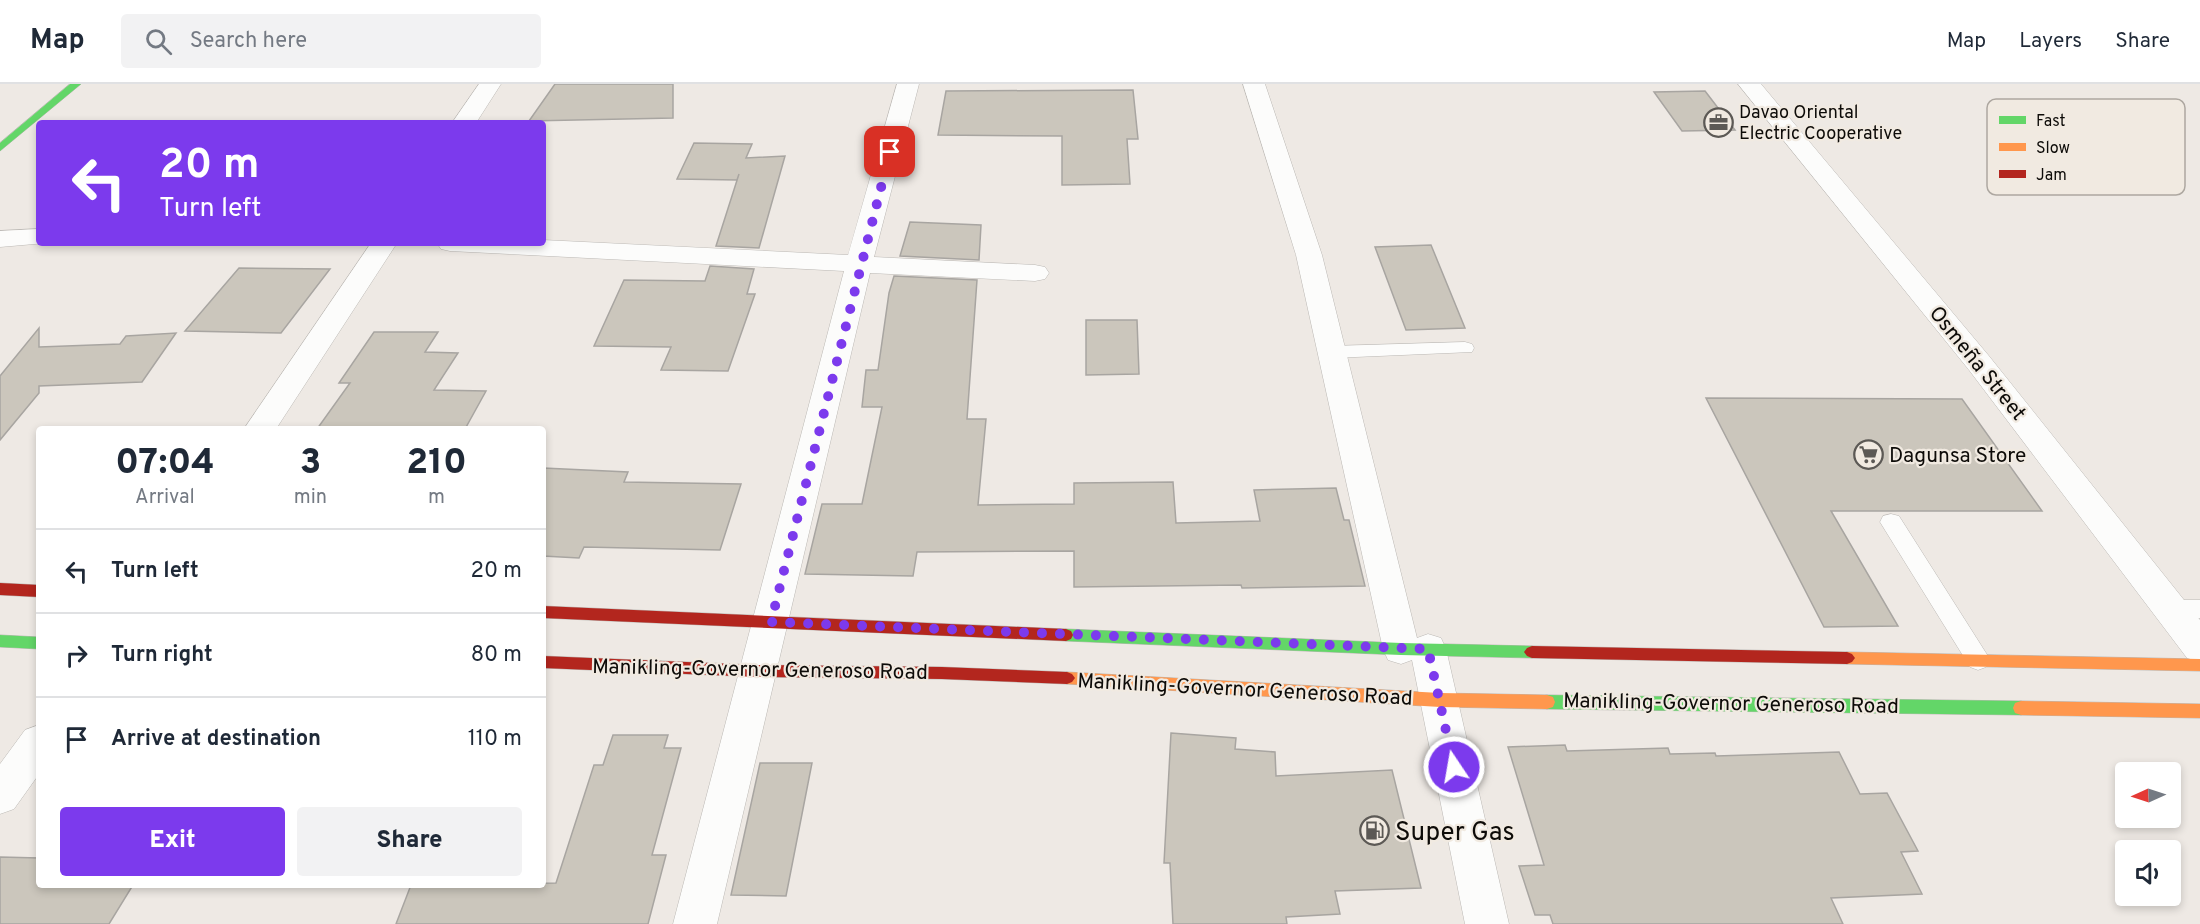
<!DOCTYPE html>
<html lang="en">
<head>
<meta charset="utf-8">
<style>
  body { margin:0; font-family:Overpass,sans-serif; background:#f2f2f3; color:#1f2937; height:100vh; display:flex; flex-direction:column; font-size:22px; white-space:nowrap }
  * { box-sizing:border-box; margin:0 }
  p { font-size:20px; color:#747a83 }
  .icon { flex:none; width:33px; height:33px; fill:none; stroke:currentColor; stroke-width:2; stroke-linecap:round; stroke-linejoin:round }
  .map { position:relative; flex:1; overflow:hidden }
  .side { position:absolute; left:36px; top:342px; width:510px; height:462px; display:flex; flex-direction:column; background:#fff; border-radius:6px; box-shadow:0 3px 9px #0003 }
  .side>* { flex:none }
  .guide { position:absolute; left:36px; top:36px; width:510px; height:126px; border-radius:6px; box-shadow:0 3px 9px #0003; background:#7c3aed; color:#fff; overflow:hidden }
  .needle { width:39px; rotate:267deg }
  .controls { position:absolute; left:2115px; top:678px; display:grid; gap:12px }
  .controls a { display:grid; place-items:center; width:66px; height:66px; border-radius:6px; background:#fff; box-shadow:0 3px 9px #0003; font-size:30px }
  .pin { position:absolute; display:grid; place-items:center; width:51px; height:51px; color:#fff; margin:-26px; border-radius:12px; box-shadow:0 3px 9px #0006 }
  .me { position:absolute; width:66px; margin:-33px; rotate:348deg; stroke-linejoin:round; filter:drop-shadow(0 0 4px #0008) }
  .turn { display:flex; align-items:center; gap:21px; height:126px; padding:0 24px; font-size:27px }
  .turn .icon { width:78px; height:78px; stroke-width:2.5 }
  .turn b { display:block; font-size:42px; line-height:51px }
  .eta { display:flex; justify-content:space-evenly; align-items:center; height:102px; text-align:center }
  .eta b { font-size:36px; font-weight:800; line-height:42px }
  .button { display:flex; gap:12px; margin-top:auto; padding:12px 24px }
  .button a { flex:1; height:69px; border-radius:6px; background:#7c3aed; color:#fff; font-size:24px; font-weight:800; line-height:69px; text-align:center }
  .button a+a { background:#f2f2f3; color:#1f2937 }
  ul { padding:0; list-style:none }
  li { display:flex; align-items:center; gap:18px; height:84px; padding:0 24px; border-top:2px solid #e0e1e3 }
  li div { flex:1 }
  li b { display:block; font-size:22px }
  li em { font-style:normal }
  header { display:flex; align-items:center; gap:36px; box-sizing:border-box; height:84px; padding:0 30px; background:#fff; border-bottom:2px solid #e0e1e3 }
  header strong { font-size:28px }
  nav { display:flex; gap:33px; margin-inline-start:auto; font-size:21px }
  .search { width:420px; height:54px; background:#f2f2f3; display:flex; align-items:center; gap:15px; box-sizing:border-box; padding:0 21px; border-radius:6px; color:#747a83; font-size:22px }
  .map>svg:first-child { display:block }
  .building { fill:#cbc6bc; stroke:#a8a5a1; stroke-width:1.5 }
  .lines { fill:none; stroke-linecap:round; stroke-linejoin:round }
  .lane-casing { stroke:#bbb8b4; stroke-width:1 }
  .street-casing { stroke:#bbb8b4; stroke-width:1 }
  .fast-casing { stroke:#bbb8b4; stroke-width:1 }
  .slow-casing { stroke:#bbb8b4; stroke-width:1 }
  .jam-casing { stroke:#bbb8b4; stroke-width:1 }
  .lane { fill:#fcfcfb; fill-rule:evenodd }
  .street { fill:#fcfcfb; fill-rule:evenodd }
  .fast { fill:#63d668; fill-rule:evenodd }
  .slow { fill:#ff974d; fill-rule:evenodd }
  .jam { fill:#b3261e; fill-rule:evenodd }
  .route { stroke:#7c3aed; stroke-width:10; stroke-dasharray:0 18 }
  .labels { text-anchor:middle; stroke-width:4.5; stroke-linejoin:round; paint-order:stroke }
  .far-poi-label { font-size:18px; fill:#0d0b08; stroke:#f1eae1; text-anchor:start }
  .street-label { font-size:21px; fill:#0d0b08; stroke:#f1eae1 }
  .poi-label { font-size:21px; fill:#0d0b08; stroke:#f1eae1; text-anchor:start }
  .near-poi-label { font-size:26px; fill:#0d0b08; stroke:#f1eae1; text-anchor:start }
  .key { fill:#f1eae1; stroke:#ada7a0; stroke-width:1.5 }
  .key-label { font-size:16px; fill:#0d0b08 }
</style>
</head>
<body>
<header>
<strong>Map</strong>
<div class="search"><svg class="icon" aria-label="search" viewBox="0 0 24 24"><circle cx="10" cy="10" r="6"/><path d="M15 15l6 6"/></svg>Search here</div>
<nav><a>Map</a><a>Layers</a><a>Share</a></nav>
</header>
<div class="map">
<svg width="2200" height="840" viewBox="0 0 2200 840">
  <rect width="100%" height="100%" fill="#eee9e4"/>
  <g class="building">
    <path d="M555,0H673V34L529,37Z"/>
    <path d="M1133,6L1138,55H1127L1130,100L1062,101V52L938,51L946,7Z"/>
    <path d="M1705,7L1735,46L1682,47L1654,8Z"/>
    <path d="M694,59L752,60L746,74L785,72L759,164L716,162L739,90L737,96L677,95Z"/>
    <path d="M910,138L981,141L979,176L900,172Z"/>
    <path d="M1431,161L1465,244L1406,246L1375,163Z"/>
    <path d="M710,182L754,185L747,210H755L728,287L661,286L671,263L594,262L624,196L705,197Z"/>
    <path d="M239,184L330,185L281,249L185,247Z"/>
    <path d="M894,192L977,196L967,335H986L978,421L1074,420V399L1173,398L1176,439L1260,437L1254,406L1336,404L1344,436H1349L1365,502L1242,504L1241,501L1074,503V467L917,468L913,492L805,490L822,420H862L882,323H862L866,286H878L889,209Z"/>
    <path d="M1086,236H1137L1139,290L1086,291Z"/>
    <path d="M39,244V263L120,260L126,252L176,249L142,298L39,302V309L0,356V292Z"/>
    <path d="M374,248H438L425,268L458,269L434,306L486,307L465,345H317L350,299H339Z"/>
    <path d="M1706,314L1962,315L2042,427H1831L1898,542L1824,543Z"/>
    <path d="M543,384L628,388L624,398L741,400L720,466L584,463L579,474L543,472Z"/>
    <path d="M1171,649L1236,654L1235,665L1275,668L1276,692L1392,686L1421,804L1335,807L1340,830L1286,833L1287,840H1173L1170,779H1164Z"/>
    <path d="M613,651H668L664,664H681L652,771H666L648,840H396L411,801L556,799L594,681H603Z"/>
    <path d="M1565,661L1567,667L1668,664L1670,670L1715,669L1716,672L1839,668L1860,710L1887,709L1918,767L1901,768L1922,810L1831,814L1843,840H1553L1550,831H1535L1519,782L1544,781L1508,663Z"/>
    <path d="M760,679H812L786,812L731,811Z"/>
    <path d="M0,773L39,774V801H133L109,840H0Z"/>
  </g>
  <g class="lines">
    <defs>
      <g id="lane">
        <path d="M1465,258L1472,260L1474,264L1472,268L1332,274L1325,272L1323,268L1325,264L1332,262Z"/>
        <path d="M1891,430L1899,432L1986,569L1990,576L1986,583L1978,586L1970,583L1880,438L1883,432Z"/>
        <path d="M2170,516H2200V534H2170L2162,531L2159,525L2162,519Z"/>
      </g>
      <g id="street">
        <path d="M479,0H501L476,39H452Z"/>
        <path d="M897,0H919L874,173L1035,181L1045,183L1049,189L1045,195L1035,197L870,189L717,840H673L844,187L450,167L441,165L437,159H543V156L848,171Z"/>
        <path d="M1243,0H1265L1322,171L1417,554L1428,550L1441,554L1446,565L1509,840H1465L1412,576L1401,580L1388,576L1383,565L1296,171Z"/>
        <path d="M1738,0H1761L1989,272L2200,536V578L2187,574L1969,286Z"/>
        <path d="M39,145V159H46L0,163V147Z"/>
        <path d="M371,159H397L276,345H244Z"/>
        <path d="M39,641V690L14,725L0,730V680L25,646Z"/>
      </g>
      <g id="fast">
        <path d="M70,0H81L0,67V59Z"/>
        <path d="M1066,545L1401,559L1532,562L1537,564L1540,568L1537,572L1532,574L1401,571L1066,557L1061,555L1059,551L1061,547Z"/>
        <path d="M0,551L39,553V565L0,563Z"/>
        <path d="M1547,611L2021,617L2027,619L2029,624L2027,629L2021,631L1547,625L1541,623L1539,618L1541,613Z"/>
      </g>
      <g id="slow">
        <path d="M1847,568L2200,575V587L1847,580L1842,578L1839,574L1842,570Z"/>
        <path d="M1067,588L1440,609L1547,611L1553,613L1555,618L1553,623L1547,625L1440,623L1067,600L1062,598L1059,594L1062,590Z"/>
        <path d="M2021,617L2200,620V634L2021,631L2015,629L2013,624L2015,619Z"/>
      </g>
      <g id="jam">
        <path d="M0,499L39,501V513L0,511Z"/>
        <path d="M543,522L1066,545L1071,547L1073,551L1071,555L1066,557L543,534Z"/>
        <path d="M1532,562L1847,568L1852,570L1855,574L1852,578L1847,580L1532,574L1527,572L1524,568L1527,564Z"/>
        <path d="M543,572L758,581L942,583L1067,588L1072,590L1075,594L1072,598L1067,600L942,595L758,593L543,584Z"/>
      </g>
    </defs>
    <use href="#lane" class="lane-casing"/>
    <use href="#street" class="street-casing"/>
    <use href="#fast" class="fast-casing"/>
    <use href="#slow" class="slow-casing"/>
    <use href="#jam" class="jam-casing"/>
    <use href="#lane" class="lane"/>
    <use href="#street" class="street"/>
    <use href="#fast" class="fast"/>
    <use href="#slow" class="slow"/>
    <use href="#jam" class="jam"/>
  </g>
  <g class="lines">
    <path class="route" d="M890,68L771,538L1428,565L1454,683"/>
  </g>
  <defs>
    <symbol id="office-ring" viewBox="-11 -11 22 22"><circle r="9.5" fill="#f1eae1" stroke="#5c5955" stroke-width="1.5"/><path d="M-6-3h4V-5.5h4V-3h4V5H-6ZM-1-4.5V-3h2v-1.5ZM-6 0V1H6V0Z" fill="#5c5955"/></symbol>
    <symbol id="supermarket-ring" viewBox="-11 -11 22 22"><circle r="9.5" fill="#f1eae1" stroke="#5c5955" stroke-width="1.5"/><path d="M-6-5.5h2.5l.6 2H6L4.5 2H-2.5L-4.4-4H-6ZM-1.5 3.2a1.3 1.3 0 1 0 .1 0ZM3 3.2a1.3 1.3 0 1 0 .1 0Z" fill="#5c5955"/></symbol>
    <symbol id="fuel-ring" viewBox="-11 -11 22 22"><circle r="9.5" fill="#f1eae1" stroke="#5c5955" stroke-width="1.5"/><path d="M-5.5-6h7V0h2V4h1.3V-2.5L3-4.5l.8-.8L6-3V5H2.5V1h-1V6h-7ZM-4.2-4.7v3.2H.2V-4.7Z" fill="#5c5955"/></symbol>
  </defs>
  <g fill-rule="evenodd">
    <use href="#office-ring" x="1702" y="22" width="33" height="33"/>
    <use href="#supermarket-ring" x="1852" y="354" width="33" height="33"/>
    <use href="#fuel-ring" x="1358" y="730" width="33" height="33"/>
  </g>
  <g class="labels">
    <g class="far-poi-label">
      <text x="1739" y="34">Davao Oriental<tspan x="1739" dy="21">Electric Cooperative</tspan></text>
    </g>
    <g class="street-label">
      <text transform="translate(1978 279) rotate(51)" y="7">Osmeña Street</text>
      <text transform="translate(760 585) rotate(1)" y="7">Manikling-Governor Generoso Road</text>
      <text transform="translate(1245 605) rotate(3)" y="7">Manikling-Governor Generoso Road</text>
      <text transform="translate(1731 619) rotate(1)" y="7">Manikling-Governor Generoso Road</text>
    </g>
    <g class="poi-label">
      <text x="1889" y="378">Dagunsa Store</text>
    </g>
    <g class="near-poi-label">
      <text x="1395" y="756">Super Gas</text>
    </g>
  </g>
  <rect x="1987" y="15" width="198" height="96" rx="9" class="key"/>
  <rect x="1999" y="32" width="27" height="8" fill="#63d668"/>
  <rect x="1999" y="59" width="27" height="8" fill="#ff974d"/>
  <rect x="1999" y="86" width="27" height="8" fill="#b3261e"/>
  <g class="key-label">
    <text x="2036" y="42">Fast</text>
    <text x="2036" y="69">Slow</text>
    <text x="2036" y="96">Jam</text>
  </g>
</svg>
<div class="controls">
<a><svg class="needle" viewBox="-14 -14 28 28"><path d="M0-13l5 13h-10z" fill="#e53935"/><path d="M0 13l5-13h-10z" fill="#747a83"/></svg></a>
<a><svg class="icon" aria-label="sound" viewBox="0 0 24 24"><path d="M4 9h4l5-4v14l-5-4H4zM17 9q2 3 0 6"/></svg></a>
</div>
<div class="pin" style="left:890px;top:68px;background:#d93025"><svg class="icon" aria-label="arrive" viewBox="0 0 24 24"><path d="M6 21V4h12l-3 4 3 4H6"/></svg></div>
<svg class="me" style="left:1454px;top:683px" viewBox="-20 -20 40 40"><circle r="17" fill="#7c3aed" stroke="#fff" stroke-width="3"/><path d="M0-11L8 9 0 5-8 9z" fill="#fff"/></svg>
<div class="guide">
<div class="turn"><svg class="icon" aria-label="left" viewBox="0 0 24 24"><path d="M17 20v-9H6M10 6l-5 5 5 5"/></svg><div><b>20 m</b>Turn left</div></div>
</div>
<section class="side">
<div class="eta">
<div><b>07:04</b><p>Arrival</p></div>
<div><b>3</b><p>min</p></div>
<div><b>210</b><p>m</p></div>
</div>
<ul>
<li><svg class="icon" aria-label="left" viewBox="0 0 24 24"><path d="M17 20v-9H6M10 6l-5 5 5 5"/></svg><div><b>Turn left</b></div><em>20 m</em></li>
<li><svg class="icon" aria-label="right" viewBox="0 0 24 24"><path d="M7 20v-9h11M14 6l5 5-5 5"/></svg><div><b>Turn right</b></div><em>80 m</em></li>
<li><svg class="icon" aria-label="arrive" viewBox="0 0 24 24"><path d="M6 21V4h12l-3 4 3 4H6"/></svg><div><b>Arrive at destination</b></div><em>110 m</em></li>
</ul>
<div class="button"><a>Exit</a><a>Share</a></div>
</section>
</div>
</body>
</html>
